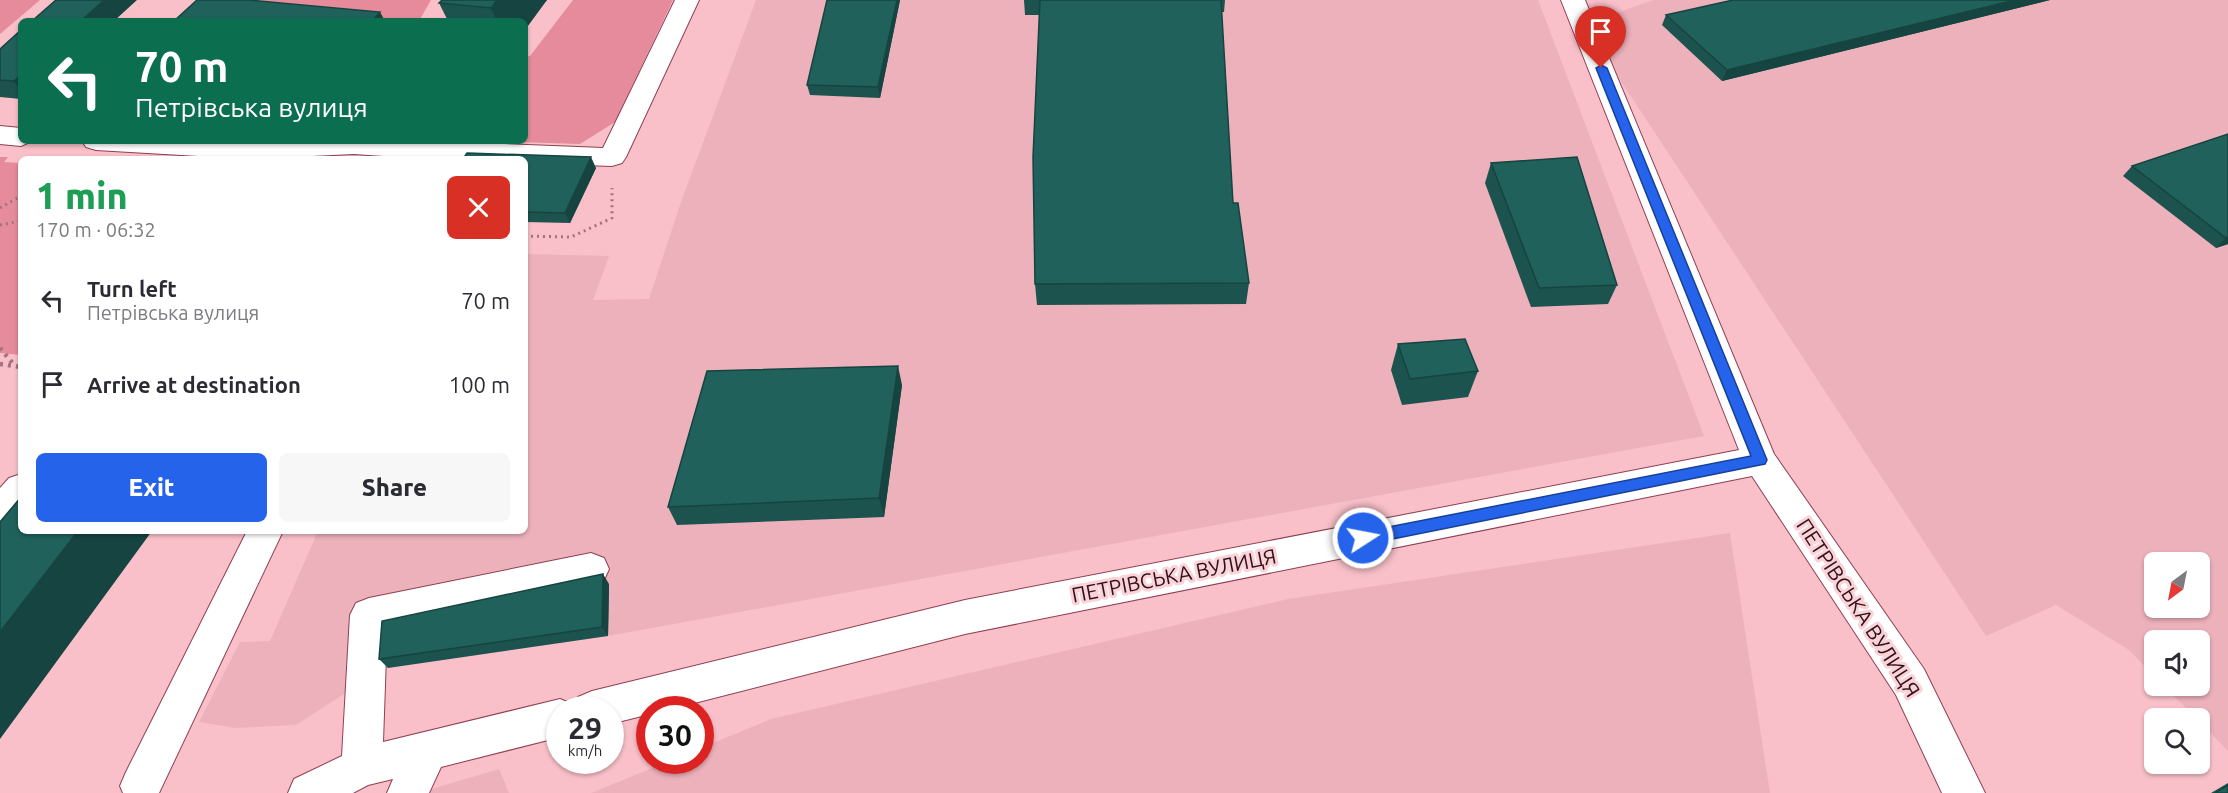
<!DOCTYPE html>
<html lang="en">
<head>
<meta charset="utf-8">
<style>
  body { margin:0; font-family:Ubuntu,sans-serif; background:#f7f7f7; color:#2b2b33; height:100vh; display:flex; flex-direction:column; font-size:22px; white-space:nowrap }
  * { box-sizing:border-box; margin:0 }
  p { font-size:20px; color:#7c7c81 }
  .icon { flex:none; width:33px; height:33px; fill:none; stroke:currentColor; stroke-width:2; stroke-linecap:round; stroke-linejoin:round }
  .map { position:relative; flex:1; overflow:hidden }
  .sheet { position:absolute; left:18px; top:156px; width:510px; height:378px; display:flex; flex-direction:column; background:#fff; border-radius:9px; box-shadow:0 2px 4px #0004 }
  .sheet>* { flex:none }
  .banner { position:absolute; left:18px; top:18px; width:510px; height:126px; border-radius:9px; box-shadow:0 2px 4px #0004; background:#0b6e4f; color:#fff; overflow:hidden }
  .needle { width:39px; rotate:212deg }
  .tools { position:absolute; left:2144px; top:552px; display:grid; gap:12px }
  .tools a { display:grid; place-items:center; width:66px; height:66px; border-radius:9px; background:#fff; box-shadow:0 2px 4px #0004; font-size:30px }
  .speed { position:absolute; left:546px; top:696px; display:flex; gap:12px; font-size:30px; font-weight:700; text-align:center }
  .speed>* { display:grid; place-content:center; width:78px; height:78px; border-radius:50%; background:#fff; box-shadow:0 2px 4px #0004; line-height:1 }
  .speed small { font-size:15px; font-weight:400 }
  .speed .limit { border:9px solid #d22; background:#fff; color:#111 }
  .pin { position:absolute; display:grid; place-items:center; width:51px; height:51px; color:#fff; margin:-62px -26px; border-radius:50% 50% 50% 0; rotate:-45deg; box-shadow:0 0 6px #0007 }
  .pin .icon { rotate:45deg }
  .me { position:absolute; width:66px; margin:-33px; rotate:79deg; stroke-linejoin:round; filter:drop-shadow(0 0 4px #0008) }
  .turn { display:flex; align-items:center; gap:21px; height:126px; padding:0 18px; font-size:27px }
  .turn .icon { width:78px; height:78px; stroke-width:2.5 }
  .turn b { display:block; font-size:42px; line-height:51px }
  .round { display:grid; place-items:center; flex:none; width:63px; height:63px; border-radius:9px; background:#f7f7f7 }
  .headline { display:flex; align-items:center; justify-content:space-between; height:102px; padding:0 18px }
  h1 { font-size:36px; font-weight:800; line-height:45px; color:#1e9e55 }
  .button { display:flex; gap:12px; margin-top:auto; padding:12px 18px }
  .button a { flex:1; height:69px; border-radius:9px; background:#2563eb; color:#fff; font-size:24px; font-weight:800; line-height:69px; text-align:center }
  .button a+a { background:#f7f7f7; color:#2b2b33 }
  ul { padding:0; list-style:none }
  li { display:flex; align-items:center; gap:18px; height:84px; padding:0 18px }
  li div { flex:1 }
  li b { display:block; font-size:22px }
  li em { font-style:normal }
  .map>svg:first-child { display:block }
  .built { fill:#edb1bb; fill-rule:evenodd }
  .green { fill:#e58b9c }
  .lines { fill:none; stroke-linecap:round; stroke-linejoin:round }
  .minor-casing { stroke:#8f3f51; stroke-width:2 }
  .path-far1 { stroke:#a3747d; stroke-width:3; stroke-dasharray:2 4; stroke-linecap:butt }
  .path { stroke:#a3747d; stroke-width:4.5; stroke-dasharray:3 5; stroke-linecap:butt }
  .minor { fill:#fff; fill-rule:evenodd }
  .wall { fill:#1c534f }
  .shaded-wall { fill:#164440 }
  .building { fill:#20615c; stroke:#164440; stroke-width:1.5 }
  .route { fill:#2563eb; stroke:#184099; stroke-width:1.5 }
  .labels { text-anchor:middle; stroke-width:6; stroke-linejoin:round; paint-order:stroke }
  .street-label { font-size:21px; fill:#331119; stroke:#fad3d9 }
</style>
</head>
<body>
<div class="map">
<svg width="2228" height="793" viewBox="0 0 2228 793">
  <rect width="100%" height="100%" fill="#f9c0c9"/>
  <g class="built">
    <path d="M756,0H1538L1704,436L608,636L384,668L296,725L235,728L199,722L240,642L270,641L318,531H525V254L609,256L593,300L649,299L681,202Z"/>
    <path d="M1653,0H2228V751L2199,721V718H2196L2164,686H2199V640H2154V676L2129,650L2056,605L1986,636L1584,25ZM2154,562H2199V608H2154Z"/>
    <path d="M1730,533L1770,793H591L670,761L700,760L701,748L771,719L1288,599Z"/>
    <path d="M499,769L509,793H418Z"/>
  </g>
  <g class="green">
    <path d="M0,0H40L0,34Z"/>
    <path d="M232,0H431L419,21H347Z"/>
    <path d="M573,0H673L615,122L580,144L487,141H525V57L530,56Z"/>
    <path d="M0,157H8L4,162L21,163V355L0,353Z"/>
  </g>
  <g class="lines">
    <defs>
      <g id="minor">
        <path d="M675,0H699L626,157L622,163L612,166L525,163V159H427L354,154L249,159L96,150L86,147L82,141H426L603,148Z"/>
        <path d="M1561,0H1585L1774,454L1924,669L1985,793H1942L1896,695L1752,476L965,634L667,710H650V714L610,724V710H560V737L441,767L429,793H387L393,779L368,785L353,793H288L294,779L342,756L350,615L356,603L369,598L591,553L604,558L609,569L604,580L591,585L387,628L383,742L560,699L574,705L578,697L592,691L965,600L1739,450Z"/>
        <path d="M0,126L21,128V141H32L21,146L0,144Z"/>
        <path d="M21,474C21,499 28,518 0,528V488L9,478Z"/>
        <path d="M247,531H283L159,793H123L120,786L126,772Z"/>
      </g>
    </defs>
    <use href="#minor" class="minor-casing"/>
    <g class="path-far1">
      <path d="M0,208L21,196"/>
      <path d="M0,225L21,221"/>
      <path d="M525,236L571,237L612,218V188"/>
    </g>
    <g class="path">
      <path d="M0,348L15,366"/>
      <path d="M0,364L21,367"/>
    </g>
    <use href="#minor" class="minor"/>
  </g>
  <g class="wall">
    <path d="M547,0L525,21H448L439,3Z"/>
    <path d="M827,0H900L880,98L810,95L807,85Z"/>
    <path d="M1024,0H1225L1224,12H1221L1233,203L1249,283L1246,304L1037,305L1035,284L1039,15H1025Z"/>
    <path d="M2050,0L1722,81L1662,25L1666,15Z"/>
    <path d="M21,30V99L0,97V49Z"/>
    <path d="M2228,134V244L2216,248L2123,176L2132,166Z"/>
    <path d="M525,159L596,168L570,223L525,222Z"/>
    <path d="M1491,163L1617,285L1608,304L1531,307L1485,183Z"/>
    <path d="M1398,344L1478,371L1468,397L1402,405L1391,370Z"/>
    <path d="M902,385L884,517L677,525L668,507Z"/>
    <path d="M609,584L608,636L388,668L379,659Z"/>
    <path d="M2228,783V793H2211Z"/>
  </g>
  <g class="shaded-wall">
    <path d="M104,0H137L114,21H81Z"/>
    <path d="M497,0H547L525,30V21H497L491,8Z"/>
    <path d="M897,0H900L880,98L878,87Z"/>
    <path d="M2015,0H2050L1722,81L1727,70Z"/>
    <path d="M380,12L385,21H372Z"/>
    <path d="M21,75V90L14,81Z"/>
    <path d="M591,157L596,168L570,223L565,213Z"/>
    <path d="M2228,237V244L2216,248L2226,238Z"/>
    <path d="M898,366L902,385L884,517L879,498Z"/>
    <path d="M78,531H152L0,739V632Z"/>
    <path d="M603,574L609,584L608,636L602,627Z"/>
  </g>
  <g class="building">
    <path d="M56,0H104L81,21H32Z"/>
    <path d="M197,0H248L380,12L372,21H174Z"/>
    <path d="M442,0H497L491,8L439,3Z"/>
    <path d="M827,0H897L878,87L807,85Z"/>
    <path d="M1040,0H1221L1233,203H1238L1249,283L1035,284L1033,157Z"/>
    <path d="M1733,0H2015L1727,70L1666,15Z"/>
    <path d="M21,30V75L14,81L0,80V49Z"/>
    <path d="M2228,134V237L2226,238L2132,166Z"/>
    <path d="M467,153L591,157L565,213L525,212V159H463Z"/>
    <path d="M1577,157L1617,285L1539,288L1491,163Z"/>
    <path d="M1465,339L1478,371L1410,379L1398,344Z"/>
    <path d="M898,366L879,498L668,507L707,371Z"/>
    <path d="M21,497V531H78L0,632V522Z"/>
    <path d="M603,574L602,627L379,659L382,621Z"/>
    <path d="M2228,785V793H2215Z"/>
  </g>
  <path class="route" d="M1601,65L1607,68L1767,460L1765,464L1760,465L1363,545L1357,543L1355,538L1357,534L1363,532L1751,456L1596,68Z"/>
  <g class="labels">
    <g class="street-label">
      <text transform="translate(1174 576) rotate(-11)" y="7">ПЕТРІВСЬКА ВУЛИЦЯ</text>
      <text transform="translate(1858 608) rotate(57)" y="7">ПЕТРІВСЬКА ВУЛИЦЯ</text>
    </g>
  </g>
</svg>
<div class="tools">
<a><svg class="needle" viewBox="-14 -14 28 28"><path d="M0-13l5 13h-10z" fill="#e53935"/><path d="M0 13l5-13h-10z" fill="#7c7c81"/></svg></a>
<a><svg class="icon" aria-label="sound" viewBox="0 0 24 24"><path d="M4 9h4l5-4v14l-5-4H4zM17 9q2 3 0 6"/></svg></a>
<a><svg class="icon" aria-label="search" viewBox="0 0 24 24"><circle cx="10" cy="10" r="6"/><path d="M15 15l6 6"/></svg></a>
</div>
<div class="speed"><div>29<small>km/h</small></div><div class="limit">30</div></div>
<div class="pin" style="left:1601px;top:68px;background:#d93025"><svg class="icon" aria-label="arrive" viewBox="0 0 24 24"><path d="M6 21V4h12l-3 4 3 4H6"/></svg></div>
<svg class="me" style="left:1363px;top:538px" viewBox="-20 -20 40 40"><circle r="17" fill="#2563eb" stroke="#fff" stroke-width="3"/><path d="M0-11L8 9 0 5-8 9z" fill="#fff"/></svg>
<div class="banner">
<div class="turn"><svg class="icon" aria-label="left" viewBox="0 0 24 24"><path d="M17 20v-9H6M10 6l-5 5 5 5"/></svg><div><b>70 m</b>Петрівська вулиця</div></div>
</div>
<section class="sheet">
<div class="headline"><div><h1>1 min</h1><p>170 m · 06:32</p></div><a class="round" style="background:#d93025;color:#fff"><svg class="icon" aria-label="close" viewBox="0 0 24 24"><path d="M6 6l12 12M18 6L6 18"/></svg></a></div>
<ul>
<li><svg class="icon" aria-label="left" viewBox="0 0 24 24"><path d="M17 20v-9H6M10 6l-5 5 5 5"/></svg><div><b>Turn left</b><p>Петрівська вулиця</p></div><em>70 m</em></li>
<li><svg class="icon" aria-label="arrive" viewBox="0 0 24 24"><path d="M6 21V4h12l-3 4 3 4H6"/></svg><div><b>Arrive at destination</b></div><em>100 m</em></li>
</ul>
<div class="button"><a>Exit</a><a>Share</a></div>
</section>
</div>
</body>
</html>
